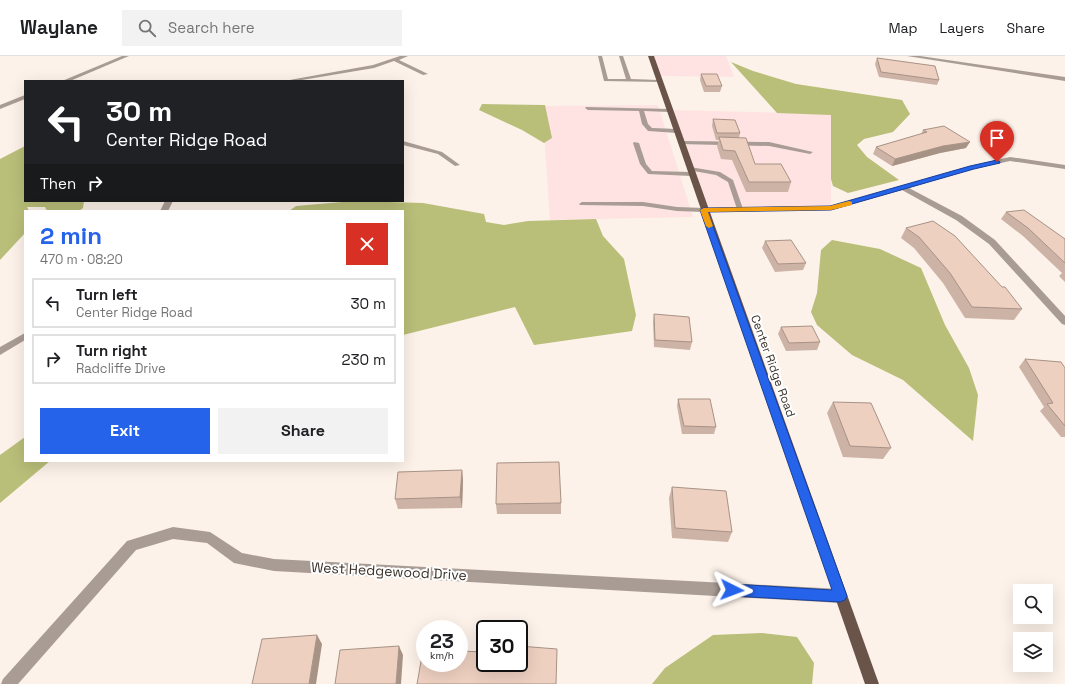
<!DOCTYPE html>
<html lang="en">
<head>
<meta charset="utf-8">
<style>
  body { margin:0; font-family:"Space Grotesk",sans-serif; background:#f2f2f2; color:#202124; height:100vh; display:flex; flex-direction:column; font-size:15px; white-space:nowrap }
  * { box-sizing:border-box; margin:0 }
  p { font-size:13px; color:#757577 }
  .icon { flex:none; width:22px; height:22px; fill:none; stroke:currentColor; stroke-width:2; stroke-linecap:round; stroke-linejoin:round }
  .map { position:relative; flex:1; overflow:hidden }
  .side { position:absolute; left:24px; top:154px; width:380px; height:252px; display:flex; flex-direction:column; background:#fff; border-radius:0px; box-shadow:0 4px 16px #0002 }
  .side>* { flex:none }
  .hud { position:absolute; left:24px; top:24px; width:380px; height:122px; border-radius:0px; box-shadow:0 4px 16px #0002; background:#202124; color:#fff; overflow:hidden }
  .fabs { position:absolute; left:1013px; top:528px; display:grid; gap:8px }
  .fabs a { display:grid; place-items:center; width:40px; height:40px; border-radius:0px; background:#fff; box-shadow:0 4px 16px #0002; font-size:20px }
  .speed { position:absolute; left:416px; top:564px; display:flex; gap:8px; font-size:20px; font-weight:700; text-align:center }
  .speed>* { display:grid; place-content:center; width:52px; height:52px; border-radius:50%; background:#fff; box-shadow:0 4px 16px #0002; line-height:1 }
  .speed small { font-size:10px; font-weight:400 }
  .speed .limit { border:2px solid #111; border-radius:6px; background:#fff; color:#111 }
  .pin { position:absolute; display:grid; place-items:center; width:34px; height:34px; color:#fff; margin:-41px -17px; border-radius:50% 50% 50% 0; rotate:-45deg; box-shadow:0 0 4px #0007 }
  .pin .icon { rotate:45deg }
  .me { position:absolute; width:44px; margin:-22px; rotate:93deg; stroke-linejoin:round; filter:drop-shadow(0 0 3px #0008) }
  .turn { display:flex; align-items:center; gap:14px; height:84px; padding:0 16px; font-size:18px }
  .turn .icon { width:52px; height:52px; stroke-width:2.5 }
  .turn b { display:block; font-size:28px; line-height:34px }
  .then { display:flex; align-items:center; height:38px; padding:0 16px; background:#0003; gap:8px; font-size:15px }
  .round { display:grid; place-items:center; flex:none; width:42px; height:42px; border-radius:0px; background:#f2f2f2 }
  .headline { display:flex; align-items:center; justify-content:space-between; height:68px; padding:0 16px }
  h1 { font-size:24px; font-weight:800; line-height:30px; color:#2563eb }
  .button { display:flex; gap:8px; margin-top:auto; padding:8px 16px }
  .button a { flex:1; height:46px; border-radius:0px; background:#2563eb; color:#fff; font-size:16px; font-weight:800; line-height:46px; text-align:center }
  .button a+a { background:#f2f2f2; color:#202124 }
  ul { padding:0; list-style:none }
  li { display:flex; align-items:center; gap:12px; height:50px; margin:0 8px 6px; padding:0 8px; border:2px solid #e0e0e0; border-radius:0px }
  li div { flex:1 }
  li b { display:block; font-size:15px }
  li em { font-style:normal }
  header { display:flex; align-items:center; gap:24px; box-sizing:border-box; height:56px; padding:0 20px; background:#fff; border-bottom:1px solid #e0e0e0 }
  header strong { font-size:19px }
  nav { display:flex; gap:22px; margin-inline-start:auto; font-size:14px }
  .search { width:280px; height:36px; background:#f2f2f2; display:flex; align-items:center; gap:10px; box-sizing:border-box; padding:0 14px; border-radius:0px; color:#757577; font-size:15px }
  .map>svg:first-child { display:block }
  .commercial { fill:#fee3e2 }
  .forest { fill:#b9be79 }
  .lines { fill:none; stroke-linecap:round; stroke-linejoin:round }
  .service { fill:#a99c95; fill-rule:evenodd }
  .minor { fill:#a99c95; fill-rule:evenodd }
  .tertiary { fill:#a99c95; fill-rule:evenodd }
  .primary { fill:#6a5449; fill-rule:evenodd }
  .wall { fill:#cdb3a5 }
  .shaded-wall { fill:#a79286 }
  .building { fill:#eed0c0; stroke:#a79286 }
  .route { fill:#2563eb; stroke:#184099 }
  .slow { fill:#f59e0b }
  .labels { text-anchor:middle; stroke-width:4; stroke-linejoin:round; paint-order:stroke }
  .street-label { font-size:12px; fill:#3a3128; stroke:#fff }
  .near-street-label { font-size:14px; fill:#3a3128; stroke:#fff }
</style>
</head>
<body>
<header>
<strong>Waylane</strong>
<div class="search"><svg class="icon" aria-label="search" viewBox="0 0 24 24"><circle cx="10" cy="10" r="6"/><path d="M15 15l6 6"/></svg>Search here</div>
<nav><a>Map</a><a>Layers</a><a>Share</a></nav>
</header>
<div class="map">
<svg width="1065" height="628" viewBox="0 0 1065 628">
  <rect width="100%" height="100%" fill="#fcf2e9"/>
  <g class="commercial">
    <path d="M651,0H726L734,21L658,20Z"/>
    <path d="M658,49L693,161L550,164L542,50Z"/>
    <path d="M669,54L831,58V152L704,154Z"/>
  </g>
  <g class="forest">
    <path d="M731,6L753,15L796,28L902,44L910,58L893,76L864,83L857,89L867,101L899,124L848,137L833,130L831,123V59L777,57Z"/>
    <path d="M482,48L545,49L552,82L544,87L522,74L479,54Z"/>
    <path d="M25,90V145H84L83,152L79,155H47L45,151H27L29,155H25V177L0,204V103Z"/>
    <path d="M354,145L423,147L484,158L486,166L504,169L528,165L596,163L603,180L624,203L636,259L632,275L534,289L515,251L403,279V155H289L296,150Z"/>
    <path d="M832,184L880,193L921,212L945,269L969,312L978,339L973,385L903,324L852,299L817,269L811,256L817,237L821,194Z"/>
    <path d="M25,381V405H50L0,447V399Z"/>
    <path d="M762,577L797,581L814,607L812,628H652L665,612L713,579Z"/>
  </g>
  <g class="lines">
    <g class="service">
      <path d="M598,0H602L608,23H626L619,0H623L631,23L659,24L661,25L659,26L604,25Z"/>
      <path d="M586,51L671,53V55L669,56L644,55L648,68L652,72L677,73L680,75L677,77L648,75L642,68L639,55L588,54L585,52Z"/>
      <path d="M681,85L769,86L813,96L810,98L769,90L679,88V86Z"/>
      <path d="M634,86L639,87L646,108L652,115L691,116L694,118L691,120L648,118L640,108L633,87Z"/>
      <path d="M690,111L720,116L733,124L743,153L742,154L740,155L737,153L728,126L716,119L688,114L687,113Z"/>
      <path d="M582,146H643L677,151L704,152L707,154L704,156L677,155L643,150L580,149L579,148Z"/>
    </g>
    <g class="minor">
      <path d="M400,0H408L399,4L428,18L423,19L394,5L374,12L296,25H284L373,9Z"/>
      <path d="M403,85L442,96L460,109L455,110L438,98L403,89Z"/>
      <path d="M1010,101L1065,109V113L1010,105L973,113L909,132L962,160L995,184L1065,260V269L1062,268L989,188L956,164L902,134L831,154L704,156L700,154L704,152L831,150L970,110Z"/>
      <path d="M165,145H173L168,155H160Z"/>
      <path d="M25,277V284L0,299V291Z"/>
      <path d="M173,471L210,476L242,497L274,503L840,533L845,535L847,540L845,545L840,547L274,515L234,507L207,487L173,483L136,494L18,628H1L3,623L127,485Z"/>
    </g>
    <g class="tertiary">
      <path d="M122,0H129L70,25H62Z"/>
      <path d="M907,0H920L1065,21V25Z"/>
      <path d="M25,39V43L0,53V49Z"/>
    </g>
    <path class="primary" d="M648,0H654L879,628H865Z"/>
  </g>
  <g class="wall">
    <path d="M877,2L939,24L937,29L879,21L875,8Z"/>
    <path d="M701,18L722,30L720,36H704L700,24Z"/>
    <path d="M713,63L740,77L739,82L755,108L791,126L788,136H746L732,104L721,103L717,90L719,84H716L712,70Z"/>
    <path d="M923,74L966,92L940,97L892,110L873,98L876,91L921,78Z"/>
    <path d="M1006,156L1065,183V226L1059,220L1062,217L1023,180L1001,163Z"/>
    <path d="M906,172L1022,253L1014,264L965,262L943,227L914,192L901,182Z"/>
    <path d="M765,185L806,207L803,214L775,216L762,192Z"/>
    <path d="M654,258L692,286L690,294L654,291L653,266Z"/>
    <path d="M781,271L820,286L817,294L786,295L778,278Z"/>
    <path d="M1025,303L1065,312V381H1061L1040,355L1044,351L1019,311Z"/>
    <path d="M678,343L716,371L714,378H682L677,350Z"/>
    <path d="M833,346L891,392L883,403L843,401L827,357Z"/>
    <path d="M462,414L463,425L462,452L398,453L395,443Z"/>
    <path d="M672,431L732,476L728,486L672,482L669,442Z"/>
    <path d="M561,447V458H497L496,448Z"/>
  </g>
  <g class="shaded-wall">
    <path d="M970,86L966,92L940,97L892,110L895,103L943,90Z"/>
    <path d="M462,414L463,425L462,452L460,441Z"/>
    <path d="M317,579L322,588L316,628H309Z"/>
    <path d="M399,590L403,599L401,628H396Z"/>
  </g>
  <g class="building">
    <path d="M877,2L935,10L939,24L881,16Z"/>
    <path d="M701,18H717L722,30H706Z"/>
    <path d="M713,63L735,64L740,77H717Z"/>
    <path d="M944,70L970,86L943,90L895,103L876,91L927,76L923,74Z"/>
    <path d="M719,81L746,82L755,108H781L791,126H749L735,95L723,94Z"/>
    <path d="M1024,154L1065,183V207L1028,172L1006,156Z"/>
    <path d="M933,165L955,180L1002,231H1005L1022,253L972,251L950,217L919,181L906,172Z"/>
    <path d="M791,184L806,207L778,208L765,185Z"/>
    <path d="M654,258L689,261L692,286L655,284Z"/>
    <path d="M812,270L820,286L789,287L781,271Z"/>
    <path d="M1025,303L1061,306L1065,312V370L1047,348L1053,347Z"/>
    <path d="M678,343H710L716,371L684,370Z"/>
    <path d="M833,346L871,347L891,392L850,390Z"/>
    <path d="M559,406L561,447L496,448L497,407Z"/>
    <path d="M462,414L460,441L395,443L398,416Z"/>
    <path d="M672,431L726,435L732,476L675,472Z"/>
    <path d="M317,579L309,628H252L262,583Z"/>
    <path d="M399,590L396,628H335L340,594Z"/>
    <path d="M519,590L557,593L556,628H417L423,594H425V607H459V595L485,596V607H519Z"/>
  </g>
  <path class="route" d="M997,104L1000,106V107L974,113L831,154L708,156L847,540L845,544L840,546L732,540L728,538L726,534L728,530L732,528L832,534L700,154L704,152L830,150L970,110Z"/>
  <path class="slow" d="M849,145L852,146V149L831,154L708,156L713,170L709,172L706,170L700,154L704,152L830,150Z"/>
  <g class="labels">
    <g class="street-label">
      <text transform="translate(773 310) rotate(70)" y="4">Center Ridge Road</text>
    </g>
    <g class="near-street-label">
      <text transform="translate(389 515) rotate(3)" y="5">West Hedgewood Drive</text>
    </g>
  </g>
</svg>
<div class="fabs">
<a><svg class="icon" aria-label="search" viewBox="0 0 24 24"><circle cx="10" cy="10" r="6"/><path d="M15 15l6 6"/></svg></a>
<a><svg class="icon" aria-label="layers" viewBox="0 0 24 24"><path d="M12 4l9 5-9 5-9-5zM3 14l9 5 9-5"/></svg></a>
</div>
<div class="speed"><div>23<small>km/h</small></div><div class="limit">30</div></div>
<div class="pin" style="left:997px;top:106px;background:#d93025"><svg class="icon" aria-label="arrive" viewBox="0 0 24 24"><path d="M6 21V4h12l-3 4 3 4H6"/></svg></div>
<svg class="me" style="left:732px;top:534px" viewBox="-20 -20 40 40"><path d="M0-17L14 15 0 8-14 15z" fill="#2563eb" stroke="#fff" stroke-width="4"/></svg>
<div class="hud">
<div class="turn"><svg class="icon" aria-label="left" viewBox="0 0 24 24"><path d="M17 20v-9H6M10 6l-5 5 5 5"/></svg><div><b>30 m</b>Center Ridge Road</div></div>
<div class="then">Then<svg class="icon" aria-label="right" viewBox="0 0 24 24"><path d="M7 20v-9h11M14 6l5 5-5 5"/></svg></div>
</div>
<section class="side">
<div class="headline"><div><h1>2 min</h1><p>470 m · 08:20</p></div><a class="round" style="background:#d93025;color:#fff"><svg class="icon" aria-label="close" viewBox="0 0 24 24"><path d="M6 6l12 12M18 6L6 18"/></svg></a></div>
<ul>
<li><svg class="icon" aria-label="left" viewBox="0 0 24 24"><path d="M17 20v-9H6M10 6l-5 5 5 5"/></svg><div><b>Turn left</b><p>Center Ridge Road</p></div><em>30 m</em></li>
<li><svg class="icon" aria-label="right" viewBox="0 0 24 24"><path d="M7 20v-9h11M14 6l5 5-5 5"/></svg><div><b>Turn right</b><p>Radcliffe Drive</p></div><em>230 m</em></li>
</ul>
<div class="button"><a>Exit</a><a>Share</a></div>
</section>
</div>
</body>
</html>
